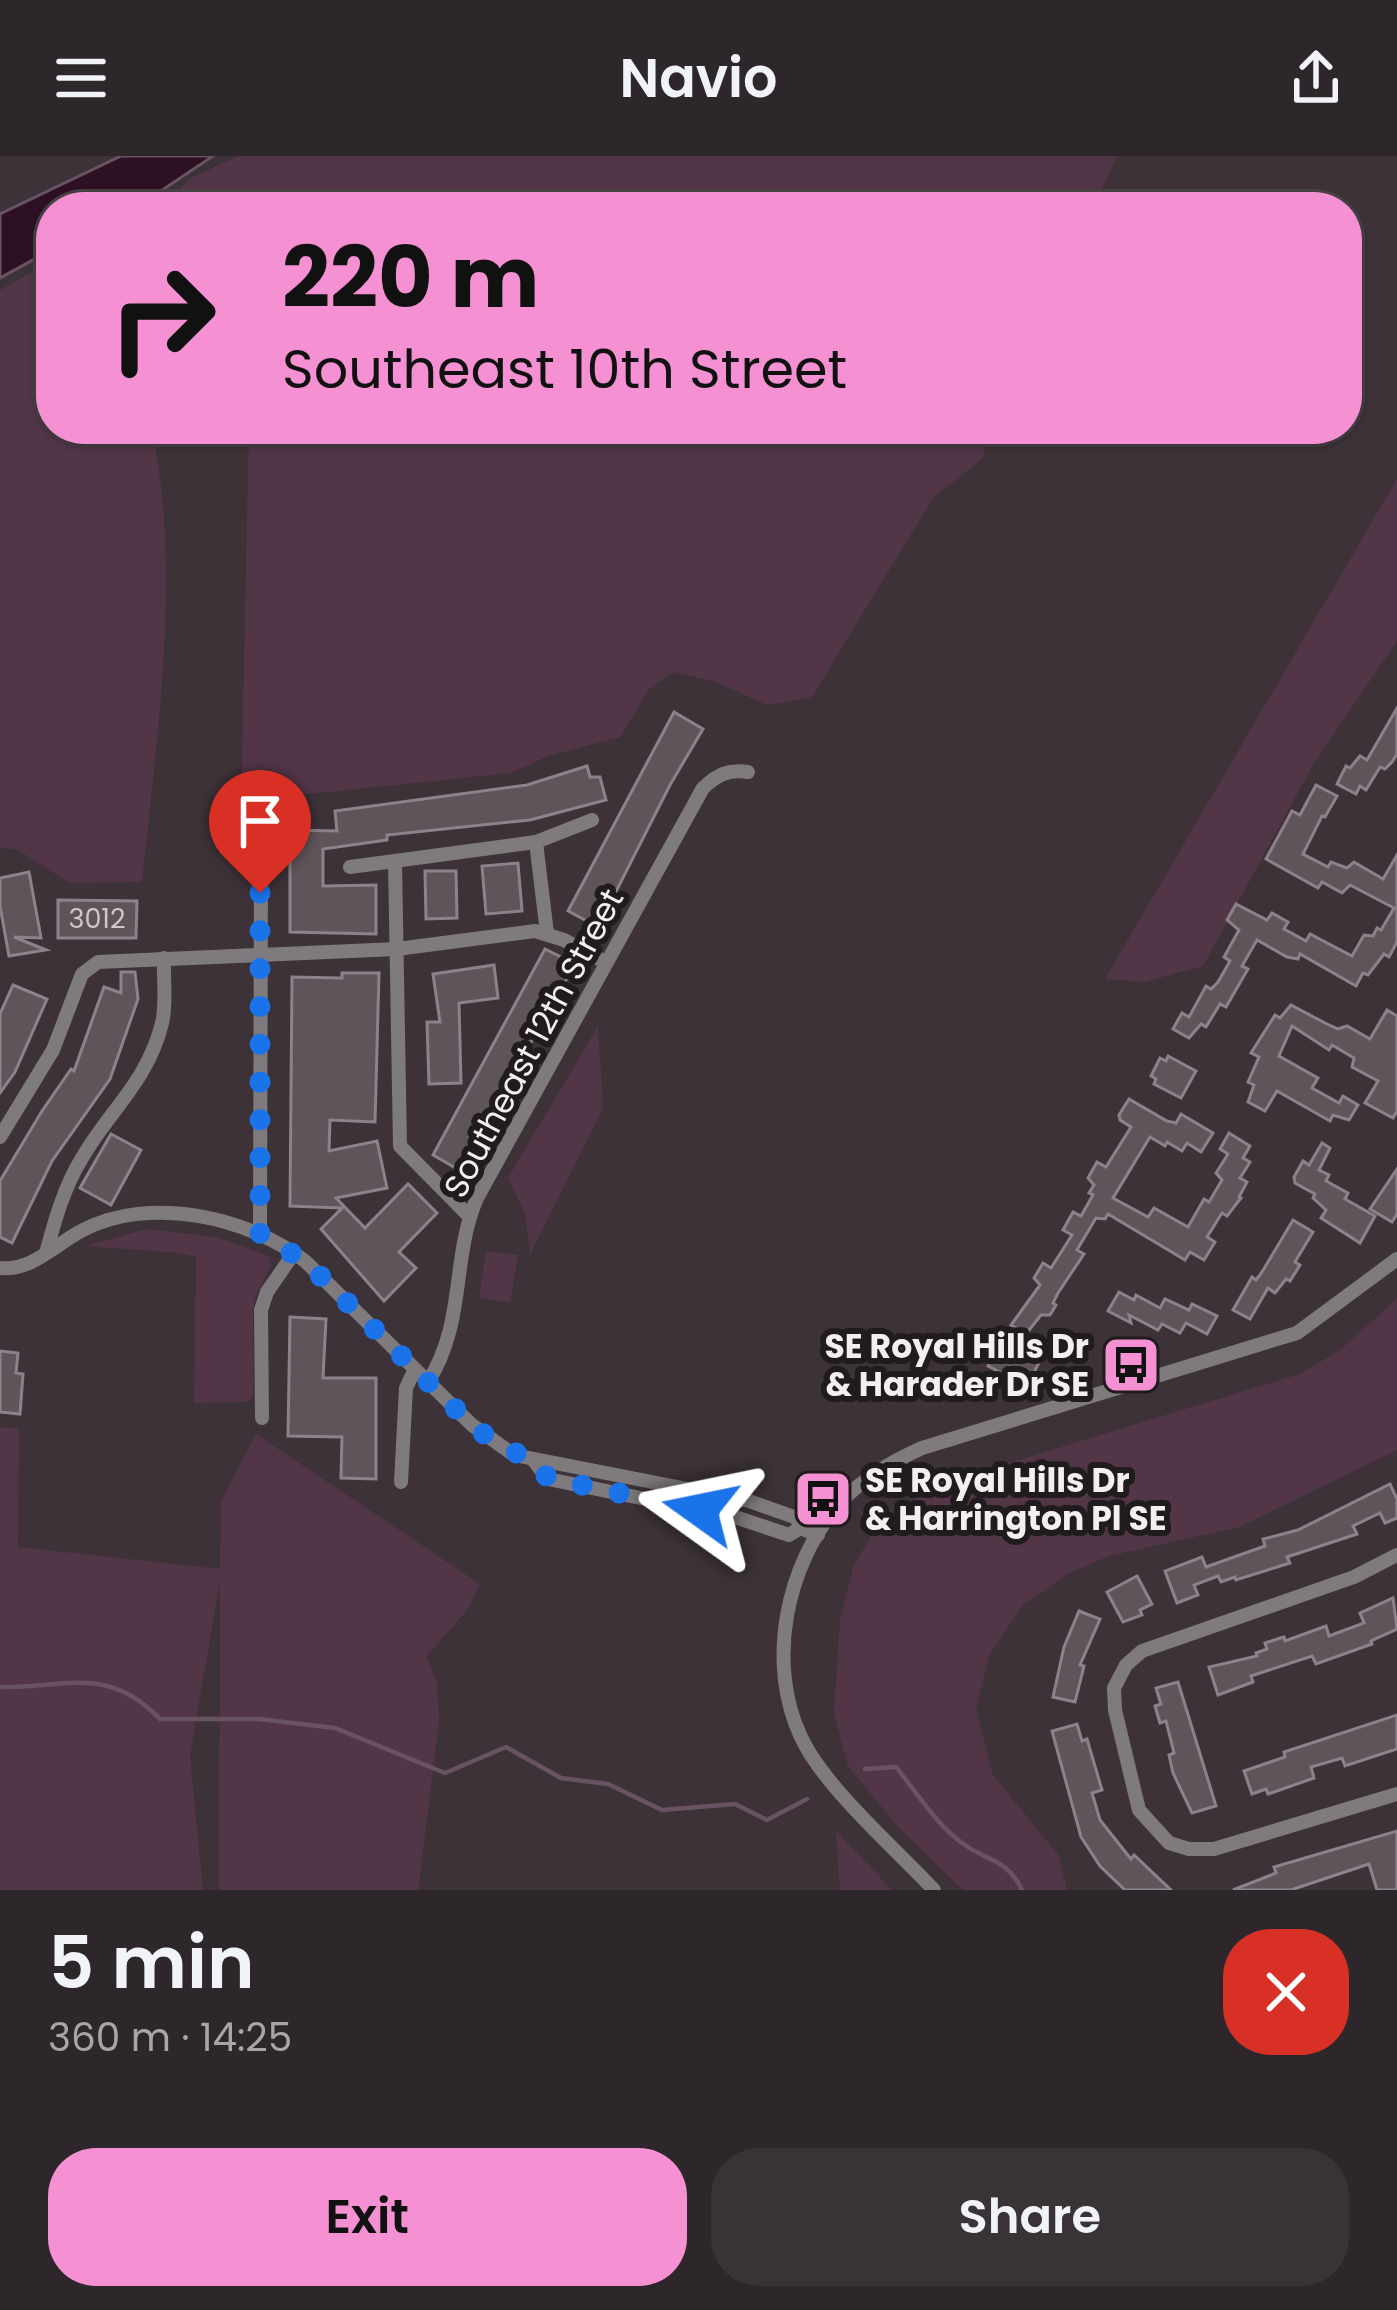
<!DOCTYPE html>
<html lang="en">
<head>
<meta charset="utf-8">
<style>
  body { margin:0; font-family:Poppins,sans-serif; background:#393236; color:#f1f3f6; height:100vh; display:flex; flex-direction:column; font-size:45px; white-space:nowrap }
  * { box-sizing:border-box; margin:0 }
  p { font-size:39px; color:#a7a5a8 }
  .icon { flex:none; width:66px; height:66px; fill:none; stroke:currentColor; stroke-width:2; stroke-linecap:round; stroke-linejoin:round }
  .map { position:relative; height:1734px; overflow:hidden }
  .sheet { display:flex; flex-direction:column; background:#2d262a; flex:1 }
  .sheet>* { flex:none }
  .guide { position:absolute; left:36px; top:36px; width:1326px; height:252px; border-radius:48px; box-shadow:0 3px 9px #0004,0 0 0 3px #484347; background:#f591d2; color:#111; overflow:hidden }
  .pin { position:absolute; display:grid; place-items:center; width:102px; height:102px; color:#fff; margin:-123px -51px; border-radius:50% 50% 50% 0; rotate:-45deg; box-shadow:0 0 12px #0007 }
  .pin .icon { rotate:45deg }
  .me { position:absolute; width:132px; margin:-66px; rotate:282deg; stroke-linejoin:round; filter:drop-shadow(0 0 9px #0008) }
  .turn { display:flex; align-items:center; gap:42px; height:252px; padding:0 48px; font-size:54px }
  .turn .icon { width:156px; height:156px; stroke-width:2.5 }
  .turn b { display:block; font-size:84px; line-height:102px }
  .round { display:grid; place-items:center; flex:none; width:126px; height:126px; border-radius:48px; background:#393236 }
  .headline { display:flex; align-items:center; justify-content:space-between; height:204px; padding:0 48px }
  h1 { font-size:72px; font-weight:600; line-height:90px }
  .button { display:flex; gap:24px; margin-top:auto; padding:24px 48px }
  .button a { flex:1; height:138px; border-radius:48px; background:#f591d2; color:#111; font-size:48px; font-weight:600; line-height:138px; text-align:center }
  .button a+a { background:#393236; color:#f1f3f6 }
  header { display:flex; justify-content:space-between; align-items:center; height:156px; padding:0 48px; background:#2d262a; font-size:54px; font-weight:600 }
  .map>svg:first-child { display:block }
  .green { fill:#533548 }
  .water { fill:#2d1024; stroke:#695362; stroke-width:3 }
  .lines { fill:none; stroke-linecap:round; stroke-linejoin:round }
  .stream { stroke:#695362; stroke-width:4.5 }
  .building { fill:#5e545a; stroke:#8d8289; stroke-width:3 }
  .minor { stroke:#7f7a7d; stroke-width:14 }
  .route { stroke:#1a73e8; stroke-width:21; stroke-dasharray:0 37.8 }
  .labels { text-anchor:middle; stroke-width:12; stroke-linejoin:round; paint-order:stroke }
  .number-label { font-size:27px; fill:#cec8cb }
  .street-label { font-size:33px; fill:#f4eef1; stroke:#201c1e }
  .poi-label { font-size:33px; font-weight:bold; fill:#f4eef1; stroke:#201c1e; text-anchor:end }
</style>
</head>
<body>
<header><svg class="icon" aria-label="menu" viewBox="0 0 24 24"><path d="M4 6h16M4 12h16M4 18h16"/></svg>Navio<svg class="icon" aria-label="share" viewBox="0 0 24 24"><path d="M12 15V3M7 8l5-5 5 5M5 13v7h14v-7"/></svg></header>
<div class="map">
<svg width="1397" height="1734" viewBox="0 0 1397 1734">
  <rect width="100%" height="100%" fill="#3c3238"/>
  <g class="green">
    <path d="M239,0H1117L1094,51H170L168,45L190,22Z"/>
    <path d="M51,106V273H151C183,409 156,587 142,726L70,727L16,693L0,692V134Z"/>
    <path d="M249,273H990L982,303L933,342L812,541L767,549L716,526L673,516L650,532L620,581L548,600L511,617L241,645Z"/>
    <path d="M1397,323V485L1314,607L1203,810L1144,826L1105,823Z"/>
    <path d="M598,870L603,952L530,1098L525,1057L508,1022Z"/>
    <path d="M147,1073L216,1081L269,1100L271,1110L255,1140L253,1156V1241L247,1246L194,1247L196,1101L179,1097L85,1090Z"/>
    <path d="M486,1095L518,1099L510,1146L479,1142Z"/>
    <path d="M1397,1143V1294L1240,1371L1109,1400L1069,1417L1022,1450L990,1498L976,1553L993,1619L1059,1700L1067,1734H963L897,1670L848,1610L834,1556L840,1465L853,1411L874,1375L930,1331L1300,1218L1340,1194Z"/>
    <path d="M0,1271L19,1273L18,1391L220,1413L221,1345L256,1278L480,1428L468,1453L427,1500L437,1527L439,1565L418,1734H219L220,1424L190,1600L203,1734H0Z"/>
    <path d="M836,1675L892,1734H840Z"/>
  </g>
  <path class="water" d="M121,0H213L137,51H51V94L0,122V58Z"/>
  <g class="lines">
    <g class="stream">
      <path d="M0,1531C65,1532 107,1508 160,1563H259L335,1572L445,1617L506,1591L561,1622L608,1628L662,1654L735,1648L767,1664L807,1643"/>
      <path d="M865,1613L896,1611C917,1637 937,1670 965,1689C989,1706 1007,1703 1022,1734"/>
    </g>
  </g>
  <g class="building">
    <path d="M1397,552V598L1392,606L1385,613L1380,611L1366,634L1360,630L1356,638L1337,628L1346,610L1350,612L1360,600L1367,604Z"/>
    <path d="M674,556L703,573L670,629L598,771L568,755Z"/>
    <path d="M587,610L590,621H600L606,644L530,664L387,679V684L323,693V730L376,729V778L290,776V674L337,675L335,655L527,629Z"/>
    <path d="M1316,629L1337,640L1325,661L1322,660L1303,698L1328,711L1331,706L1347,712L1354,706L1383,723L1397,699V786L1389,801L1384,798L1368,819L1363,817L1356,830L1300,798L1298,803L1287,801L1257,784L1242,810L1248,813L1226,851L1220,848L1206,871L1201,868L1189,882L1173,873L1182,857L1189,861L1206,830L1211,833L1218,826L1230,805L1224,801L1239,774L1227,764L1236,748L1267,764L1272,757L1288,766L1284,773L1306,785L1310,778L1352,800L1364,779L1373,780L1377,772L1381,774L1394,752L1350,729L1342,737L1322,726L1318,732L1266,703L1292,655L1300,659Z"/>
    <path d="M518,707L522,755L486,758L482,710Z"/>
    <path d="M425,715H456L457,762L426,763Z"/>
    <path d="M29,716L41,782L14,781L46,794L9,800L0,750V722Z"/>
    <path d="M58,744L137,745L136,782H58Z"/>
    <path d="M545,793L575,808L459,1014L433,999Z"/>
    <path d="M494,809L498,842L459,847L461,927L429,928L427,866H440L433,818Z"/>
    <path d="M121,816H135L138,843L110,923L52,1005L12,1087L0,1081V1025L42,955L71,913L74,915L104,831L121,837Z"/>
    <path d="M342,817H379L375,966L330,964L329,995L377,985L387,1032L336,1042L365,1072L408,1028L437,1057L399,1096L416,1112L384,1145L321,1073L342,1052L290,1050L292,821L342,822Z"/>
    <path d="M13,829L47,843L15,916L0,937V858Z"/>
    <path d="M1291,849L1325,867L1338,873L1347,870L1370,883L1387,854L1397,860V955L1393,962L1365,947L1378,925L1352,911L1354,902L1332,889L1329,894L1292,870L1279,900L1318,922L1312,932L1339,947L1343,940L1358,949L1349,964L1333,959L1330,965L1277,935L1265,955L1248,946L1254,929L1248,926L1259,901L1251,897L1275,859L1280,862Z"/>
    <path d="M1168,900L1196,915L1181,942L1154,928L1156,923L1151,920L1160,902L1166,905Z"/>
    <path d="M1129,943L1167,965L1176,967L1181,958L1213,977L1201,996L1187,987L1182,995L1167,986L1165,990L1150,981L1113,1042L1148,1061L1154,1052L1188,1071L1204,1043L1209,1046L1222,1024L1216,1017L1228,998L1220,993L1229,977L1250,990L1243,1002L1250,1006L1240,1022L1247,1026L1239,1041L1241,1042L1227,1060L1222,1057L1207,1081L1215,1086L1204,1104L1190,1096L1185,1104L1108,1058L1105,1063L1096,1062L1077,1094L1084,1098L1058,1137L1053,1147L1056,1149L1050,1159H1041L1026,1178L1011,1169L1040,1129L1034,1122L1043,1107L1051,1112L1072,1079L1063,1074L1073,1056L1081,1060L1093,1039L1089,1037L1094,1029L1088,1022L1097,1006L1106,1011L1131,971L1120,964L1119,959Z"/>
    <path d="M111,978L141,994L111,1049L80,1032Z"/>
    <path d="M1322,987L1330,992L1319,1014L1329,1019L1326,1025L1348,1037L1345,1043L1375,1060L1360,1087L1321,1062L1326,1054L1313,1042L1315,1038L1295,1027L1294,1021L1303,1005L1309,1009Z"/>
    <path d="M1397,1013V1058L1392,1066L1370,1053Z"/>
    <path d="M1293,1064L1313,1076L1295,1106L1300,1109L1290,1125L1286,1123L1275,1137L1268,1132L1250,1163L1233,1154L1252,1121L1256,1124L1262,1116Z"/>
    <path d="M1119,1136L1134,1144L1136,1139L1160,1152L1165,1143L1189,1154L1192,1148L1217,1160L1207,1178L1186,1167L1180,1177L1162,1168L1158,1174L1129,1159L1131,1167L1108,1155Z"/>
    <path d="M290,1161L326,1163L323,1222H376V1323L341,1322L342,1281L288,1280Z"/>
    <path d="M998,1193L1012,1201L1017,1193L1040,1205L1031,1222L1009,1211L1005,1219L988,1210Z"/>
    <path d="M0,1195L18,1197L16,1217L23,1218L20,1258L0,1256Z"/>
    <path d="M1390,1328L1397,1343V1362L1385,1367L1380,1357L1353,1370L1357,1378L1287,1401L1290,1407L1236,1424L1235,1421L1221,1426L1218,1420L1194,1429L1198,1439L1177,1447L1165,1415L1202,1401L1206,1411L1265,1390L1263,1383L1298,1374Z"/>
    <path d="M1137,1420L1152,1448L1140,1454L1142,1459L1123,1466L1107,1436Z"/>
    <path d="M1393,1442L1397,1473L1371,1485L1372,1488L1316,1508L1312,1500L1251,1520L1253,1526L1218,1539L1209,1511L1257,1500L1256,1497L1267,1493L1265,1487L1284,1481L1285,1485L1326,1470L1329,1480L1364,1467L1360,1457Z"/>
    <path d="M1079,1455L1100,1463L1080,1509L1084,1510L1075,1546L1053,1541L1064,1491Z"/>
    <path d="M1178,1526L1216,1650L1192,1657L1173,1617L1169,1599L1174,1597L1166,1565L1160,1567L1155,1550L1161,1548L1156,1532Z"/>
    <path d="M1397,1559V1593L1345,1610L1342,1602L1311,1611L1314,1622L1268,1638L1266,1633L1252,1638L1244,1615L1285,1601L1284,1596Z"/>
    <path d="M1077,1568L1082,1585L1087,1583L1102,1634L1092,1637L1100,1664L1131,1703L1134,1699L1171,1734H1125L1100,1710L1081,1681L1052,1575Z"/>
    <path d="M1397,1675V1734H1377L1369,1708L1291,1734H1233L1276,1717L1274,1711Z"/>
  </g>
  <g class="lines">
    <g class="minor">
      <path d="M536,686L547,777"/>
      <path d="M395,705L400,990L469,1060"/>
      <path d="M350,711L536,686L592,664"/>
      <path d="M0,981L53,894L82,818L98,806L397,793L535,775L564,784L605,806"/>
      <path d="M260,1079L261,694"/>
      <path d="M46,1097C55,1064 64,1031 82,1002C109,955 148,925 162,867C167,847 163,823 164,802"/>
      <path d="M0,1112C31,1116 57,1087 83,1074C150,1039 248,1061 305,1105L472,1269L514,1299L749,1345L797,1362L800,1372L818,1379"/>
      <path d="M428,1226C466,1166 451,1103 477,1042L703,632C718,618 729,613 748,616"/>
      <path d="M262,1262L261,1154L267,1136L294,1097"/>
      <path d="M534,1305L548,1323L738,1362L789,1379L800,1372"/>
      <path d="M401,1326L406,1232L415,1213"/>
      <path d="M1397,1399L1354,1421L1142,1495L1126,1509L1114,1532L1115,1554L1139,1654L1169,1687L1189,1693H1214L1397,1638"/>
      <path d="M934,1734C895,1692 824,1631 801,1581C766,1507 786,1409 839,1348C863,1322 891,1306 922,1292L1297,1177L1397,1103"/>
    </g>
  </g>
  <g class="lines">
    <path class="route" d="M260,737V1079L305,1105L472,1269C496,1290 529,1298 548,1322L700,1354"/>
  </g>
  <defs>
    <symbol id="bus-square" viewBox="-11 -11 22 22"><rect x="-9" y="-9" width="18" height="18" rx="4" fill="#f591d2" stroke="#201c1e"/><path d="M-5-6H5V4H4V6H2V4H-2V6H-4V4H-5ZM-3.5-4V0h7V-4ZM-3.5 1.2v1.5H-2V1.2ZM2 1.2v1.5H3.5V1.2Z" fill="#111"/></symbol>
  </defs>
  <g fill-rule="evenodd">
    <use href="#bus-square" x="1098" y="1176" width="66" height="66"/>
    <use href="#bus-square" x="790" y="1310" width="66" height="66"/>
  </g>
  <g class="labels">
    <g class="number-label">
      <text x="97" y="772">3012</text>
    </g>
    <g class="street-label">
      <text transform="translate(533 887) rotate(-62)" y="12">Southeast 12th Street</text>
    </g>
    <g class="poi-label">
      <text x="1089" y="1202">SE Royal Hills Dr<tspan x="1089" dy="38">&amp; Harader Dr SE</tspan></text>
      <text x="865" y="1336" text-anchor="start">SE Royal Hills Dr<tspan x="865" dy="38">&amp; Harrington Pl SE</tspan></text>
    </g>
  </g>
</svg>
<div class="pin" style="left:260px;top:737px;background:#d93025"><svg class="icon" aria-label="arrive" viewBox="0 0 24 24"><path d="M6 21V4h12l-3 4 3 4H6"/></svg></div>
<svg class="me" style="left:700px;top:1354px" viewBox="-20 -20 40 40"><path d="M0-17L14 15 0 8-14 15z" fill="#1a73e8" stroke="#fff" stroke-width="4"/></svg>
<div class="guide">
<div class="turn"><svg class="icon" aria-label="right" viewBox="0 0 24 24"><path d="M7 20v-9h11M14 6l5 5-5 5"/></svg><div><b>220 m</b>Southeast 10th Street</div></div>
</div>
</div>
<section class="sheet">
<div class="headline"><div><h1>5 min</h1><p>360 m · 14:25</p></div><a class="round" style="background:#d93025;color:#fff"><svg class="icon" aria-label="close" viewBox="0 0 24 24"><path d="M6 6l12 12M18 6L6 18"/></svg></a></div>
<div class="button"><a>Exit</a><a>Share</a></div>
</section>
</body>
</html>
